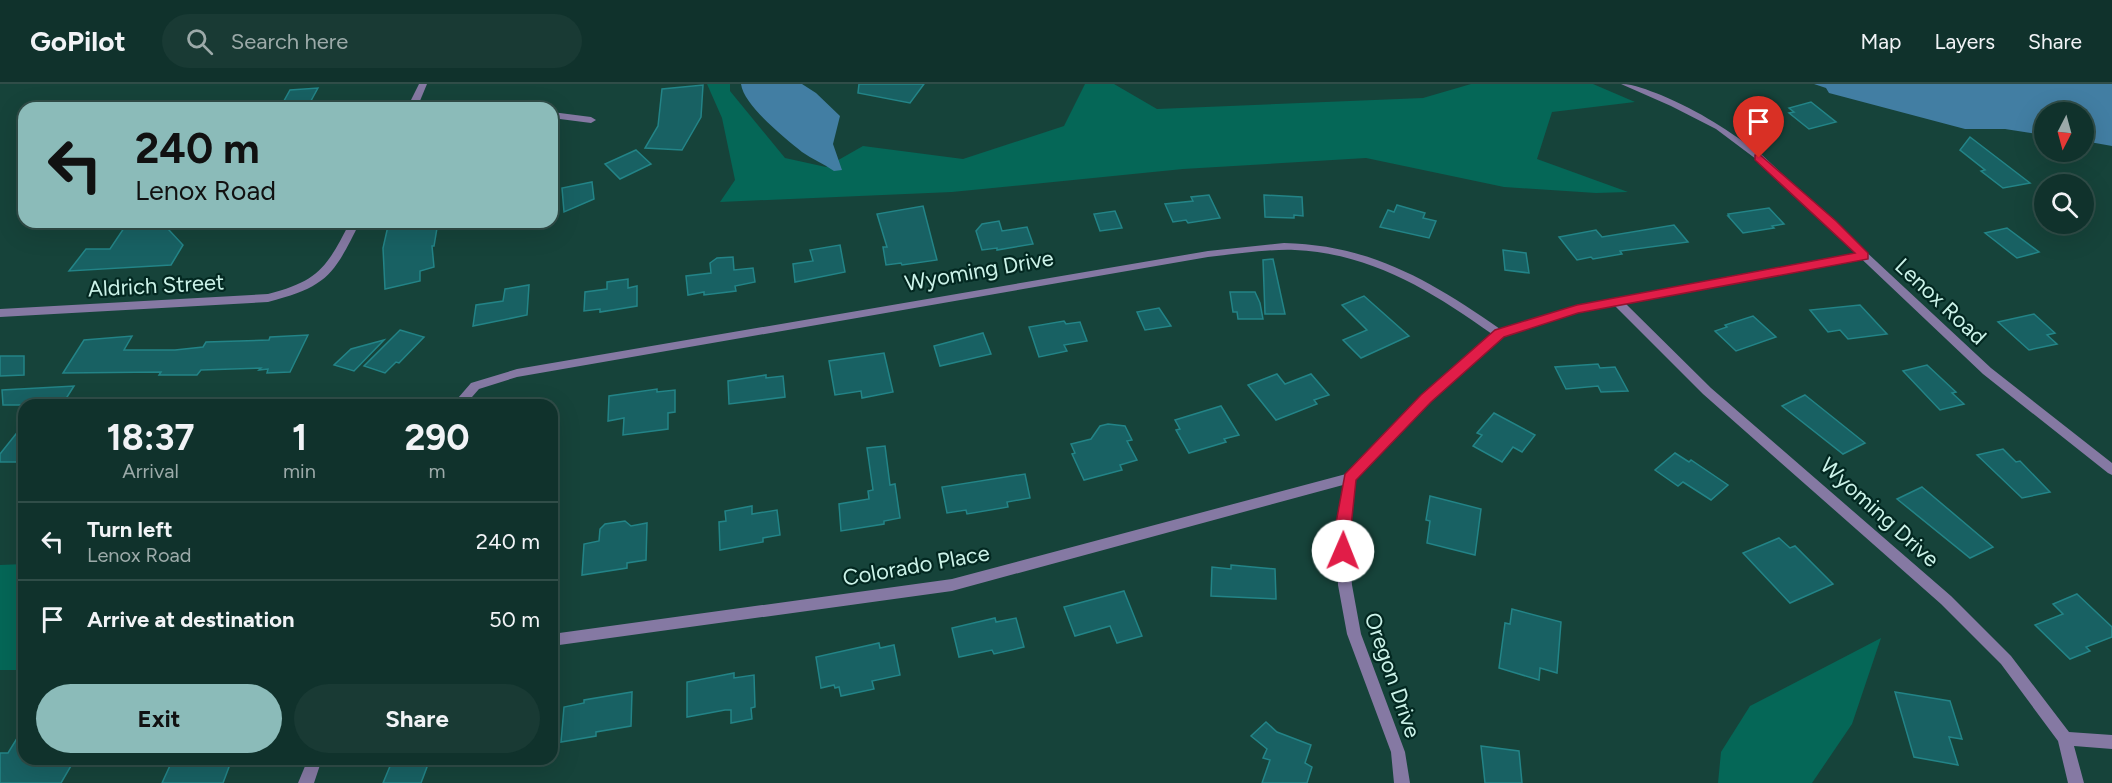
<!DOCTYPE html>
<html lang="en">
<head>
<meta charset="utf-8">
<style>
  body { margin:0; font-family:Figtree,sans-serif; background:#193a34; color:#f1f3f6; height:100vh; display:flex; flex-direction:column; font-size:22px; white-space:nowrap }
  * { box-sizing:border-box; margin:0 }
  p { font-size:20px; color:#9caaa9 }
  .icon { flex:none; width:33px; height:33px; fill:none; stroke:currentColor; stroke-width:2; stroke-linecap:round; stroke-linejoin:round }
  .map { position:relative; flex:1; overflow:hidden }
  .drawer { position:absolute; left:18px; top:315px; width:540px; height:366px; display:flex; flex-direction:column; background:#10322c; border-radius:18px; box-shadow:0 6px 24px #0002,0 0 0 2px #304d48 }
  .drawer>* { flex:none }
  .banner { position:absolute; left:18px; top:18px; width:540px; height:126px; border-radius:18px; box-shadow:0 6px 24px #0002,0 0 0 2px #304d48; background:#8bbbb9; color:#111; overflow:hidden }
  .needle { width:39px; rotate:186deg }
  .buttons { position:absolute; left:2034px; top:18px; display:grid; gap:12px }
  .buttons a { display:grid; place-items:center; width:60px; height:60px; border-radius:50%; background:#10322c; box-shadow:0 6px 24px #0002,0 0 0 2px #304d48; font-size:30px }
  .pin { position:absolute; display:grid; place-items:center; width:51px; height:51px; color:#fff; margin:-62px -26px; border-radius:50% 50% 50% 0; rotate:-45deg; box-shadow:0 0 6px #0007 }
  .pin .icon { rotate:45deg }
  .me { position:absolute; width:66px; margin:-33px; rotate:1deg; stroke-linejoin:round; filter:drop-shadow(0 0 4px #0008) }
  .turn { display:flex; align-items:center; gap:21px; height:126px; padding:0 18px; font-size:27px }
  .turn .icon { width:78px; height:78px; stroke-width:2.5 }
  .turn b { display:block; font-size:42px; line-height:51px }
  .eta { display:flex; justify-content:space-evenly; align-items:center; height:102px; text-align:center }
  .eta b { font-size:36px; font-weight:700; line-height:42px }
  .action { display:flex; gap:12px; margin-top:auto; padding:12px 18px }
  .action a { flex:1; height:69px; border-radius:36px; background:#8bbbb9; color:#111; font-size:24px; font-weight:700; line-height:69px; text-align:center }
  .action a+a { background:#193a34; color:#f1f3f6 }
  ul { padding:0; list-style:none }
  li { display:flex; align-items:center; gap:18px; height:78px; padding:0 18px; border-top:2px solid #304d48 }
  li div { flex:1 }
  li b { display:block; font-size:22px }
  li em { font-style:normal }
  header { display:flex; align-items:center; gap:36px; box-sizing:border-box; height:84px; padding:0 30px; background:#10322c; border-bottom:2px solid #304d48 }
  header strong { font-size:28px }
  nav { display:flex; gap:33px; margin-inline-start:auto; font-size:21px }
  .search { width:420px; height:54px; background:#193a34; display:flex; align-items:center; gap:15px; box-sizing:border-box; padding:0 21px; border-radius:33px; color:#9caaa9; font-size:22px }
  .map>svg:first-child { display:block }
  .green { fill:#056757 }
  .water { fill:#427ea3 }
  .building { fill:#186163; stroke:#238487; stroke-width:1.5 }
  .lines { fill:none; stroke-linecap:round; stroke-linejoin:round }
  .minor { fill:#8579a3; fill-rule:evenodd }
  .tertiary { fill:#8579a3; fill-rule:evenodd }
  .route { fill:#e11d48; stroke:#92132f; stroke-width:1.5 }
  .labels { text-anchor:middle; stroke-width:4.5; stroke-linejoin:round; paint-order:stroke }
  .street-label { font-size:22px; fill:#ccf3e9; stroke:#032821 }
</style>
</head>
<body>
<header>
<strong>GoPilot</strong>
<div class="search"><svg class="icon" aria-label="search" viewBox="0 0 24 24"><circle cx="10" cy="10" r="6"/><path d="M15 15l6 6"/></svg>Search here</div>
<nav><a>Map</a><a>Layers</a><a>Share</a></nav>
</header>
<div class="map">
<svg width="2112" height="699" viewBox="0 0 2112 699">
  <rect width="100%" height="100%" fill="#16433a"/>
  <g class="green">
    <path d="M707,0H730V7L785,74L826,83L863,62L963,75L1064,42L1085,0H1114L1157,25L1423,14L1471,0H1593L1635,18L1552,28L1537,75L1628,108L1596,109L1504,103L1366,74L1183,85L952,108L720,118L735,96L722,34Z"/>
    <path d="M24,480V586H0V481Z"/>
    <path d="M1881,554L1852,640L1812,699H1718L1721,668L1750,622Z"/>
  </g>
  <g class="water">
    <path d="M741,0H802L816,9L840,32L833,60L842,86L834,87C824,80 812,75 802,68C785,54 744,22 741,0Z"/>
    <path d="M1814,0H2112V62L2084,57V28H2044V51L2005,45H1965L1829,9L1826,4Z"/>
  </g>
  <g class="building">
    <path d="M859,0H924L910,19L858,9Z"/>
    <path d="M703,1L701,33L682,66L645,64L658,42L662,5Z"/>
    <path d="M318,4L307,24H280L290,6Z"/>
    <path d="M1811,18L1836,38L1809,45L1789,29L1794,28L1789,24Z"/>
    <path d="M1970,53L2030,99L2003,104L1981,87L1985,86L1960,66Z"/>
    <path d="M636,66L651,80L620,95L605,80Z"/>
    <path d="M592,98L594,115L564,128L562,104Z"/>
    <path d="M1209,111L1220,134L1188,139L1186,136L1173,138L1165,120L1193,117L1191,113Z"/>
    <path d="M1264,111L1302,113L1303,132L1294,131V134L1265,133Z"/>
    <path d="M1397,121L1425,129L1423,134L1436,137L1429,154L1380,143L1388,126L1394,128Z"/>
    <path d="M923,122L937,176L902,181L901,179L886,181L883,163H887L877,130Z"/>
    <path d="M1769,124L1784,140L1772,142L1774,144L1743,149L1728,132H1729L1728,130Z"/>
    <path d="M1115,127L1122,144L1100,147L1094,130Z"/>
    <path d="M999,137L1002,147L1027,143L1033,160L997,166V164L982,166L976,147L982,140Z"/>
    <path d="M415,138H438L434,162H432L434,183L420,187V197L385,205L383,164L388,142Z"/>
    <path d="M1674,141L1688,158L1620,167L1622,170L1593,175L1591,173L1577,176L1559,153L1596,146L1602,153Z"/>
    <path d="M124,144L168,145L183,161L171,181L69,187L86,165H110Z"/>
    <path d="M2007,144L2039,168L2017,174L1985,149Z"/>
    <path d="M840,161L845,188L795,198L793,180L813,177L810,166Z"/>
    <path d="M1503,166L1526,169L1529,189L1505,186Z"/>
    <path d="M733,173L734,186L753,184L755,198L735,202L736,207L704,211V208L688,211L686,192L711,189L710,179L717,174Z"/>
    <path d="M1273,175L1285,230H1265L1263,176Z"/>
    <path d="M628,195V204L637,202V222L600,228V225L584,227L585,208L607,205V198Z"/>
    <path d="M529,201L527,231L473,242L476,221L503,217L505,205Z"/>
    <path d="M1230,208H1255L1260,219L1263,235H1238L1237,228H1233Z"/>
    <path d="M1364,212L1409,252L1361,274L1343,256L1367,246L1342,221Z"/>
    <path d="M1860,221L1887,250L1848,255L1840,246L1828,248L1810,226Z"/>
    <path d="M1159,224L1171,242L1145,246L1137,228Z"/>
    <path d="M2034,230L2055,249L2047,251L2057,260L2029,266L1998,238Z"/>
    <path d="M1753,232L1776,253L1736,267L1715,247L1727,243L1725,241Z"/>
    <path d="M1064,237L1066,240L1080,238L1087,257L1064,261L1067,267L1039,273L1029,243Z"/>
    <path d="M400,246L424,253L399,279L396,278L385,289L364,282Z"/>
    <path d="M983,249L991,270L940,282L934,262Z"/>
    <path d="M308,251L290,288L267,289L268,285L259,286L261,284L201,286L197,291H159L161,288L63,289L84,256L132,252L124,266H175L203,263L206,258L269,256L270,253Z"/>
    <path d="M384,256L354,287L334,281L351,265Z"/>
    <path d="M884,269L893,308L862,314L861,307L835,311L829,277Z"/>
    <path d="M0,272H24V291L0,292Z"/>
    <path d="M1598,280L1600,284L1615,283L1628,307L1601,308L1598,302L1566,305L1555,283Z"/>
    <path d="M1927,281L1956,308L1952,309L1964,320L1940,326L1903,287Z"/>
    <path d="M1277,290L1285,300L1311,290L1329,311L1314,316L1317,320L1276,336L1248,301Z"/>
    <path d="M766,291V294L783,292L785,313L729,320L728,297Z"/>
    <path d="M74,302L62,321H3L2,306Z"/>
    <path d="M657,305V308L675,306V328L668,329V345L623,351L624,334L608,337L609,312Z"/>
    <path d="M1805,311L1865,359L1843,370L1782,322Z"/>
    <path d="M1221,322L1239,351L1224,355L1226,358L1189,369L1176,346L1180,345L1175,336Z"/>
    <path d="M1494,329L1535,351L1522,368L1513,363L1502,378L1473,362L1482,351L1477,349Z"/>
    <path d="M24,340V378H0V370Z"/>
    <path d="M1108,340L1125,342L1132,356L1127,357L1137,376L1120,381L1122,386L1084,396L1072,370L1075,369L1071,360L1091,355L1100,342Z"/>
    <path d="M885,362L890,401L895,400L900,434L884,437V440L841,447L839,420L869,415L868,407L873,406L867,364Z"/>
    <path d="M2003,365L2016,378L2020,377L2050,408L2022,414L1977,371Z"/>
    <path d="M1675,369L1689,378L1691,376L1728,401L1711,416L1683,398L1678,402L1655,386Z"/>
    <path d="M1025,390L1030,414L1007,418L1008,423L967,430L966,426L947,429L942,403Z"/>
    <path d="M1922,403L1993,463L1970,474L1897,415Z"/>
    <path d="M1430,412L1481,425L1475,471L1427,459L1430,437L1426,436Z"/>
    <path d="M752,422V430L777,426L780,451L763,454V458L720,466L719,438L726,437L725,427Z"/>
    <path d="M625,437L631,442L647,439L646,476L627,479V484L582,491L584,460L599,457L600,445L605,440Z"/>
    <path d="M1779,454L1790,464L1795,462L1833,500L1790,519L1743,469Z"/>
    <path d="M1231,481L1275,485L1276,515L1211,512L1212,483L1231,485Z"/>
    <path d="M1124,507L1142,552L1117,559L1110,542L1075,552L1064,523Z"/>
    <path d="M2077,510L2112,543V553L2086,563L2090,567L2070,575L2035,541L2063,530L2053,520Z"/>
    <path d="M1512,525L1561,538L1557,589L1540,584L1539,596L1499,584L1505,539L1510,540Z"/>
    <path d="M995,534L996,538L1016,534L1024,563L994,570L992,566L959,573L952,544Z"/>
    <path d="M879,559L880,564L894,561L900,591L872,597L874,605L841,612L839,603L835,604L834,601L821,604L816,573Z"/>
    <path d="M734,589V594L754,591L755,623L751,624L752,635L731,639V626H725L687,633V598Z"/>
    <path d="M632,608L631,642L596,648V652L561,658L564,623L584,619V616Z"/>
    <path d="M1895,608L1950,617L1962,655L1949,653L1958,681L1914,673Z"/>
    <path d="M1266,638L1277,648L1311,661L1305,679L1312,683L1307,699H1262L1270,676L1263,674L1267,665L1251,652Z"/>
    <path d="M24,643V675H75L61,699H0V669H8Z"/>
    <path d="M1481,662L1519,667L1522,699H1485Z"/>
    <path d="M173,675H232L223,699H162Z"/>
    <path d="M393,675H430L421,699H383Z"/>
  </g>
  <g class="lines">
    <g class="minor">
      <path d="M419,0H427L417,24H407Z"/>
      <path d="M552,28L591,33L596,36L591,39L552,34Z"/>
      <path d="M350,138H360C333,192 328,202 268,218L0,233V225L268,210C319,197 327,183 350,138Z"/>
      <path d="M1284,159C1371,161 1431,197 1500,245L1577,221L1864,169L1868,170L1869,172L1868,174L1864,175L1626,220L1711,304L1951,512L2011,572L2069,648L2112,651V665L2074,662L2084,699H2068L2058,657L2001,580L1941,520L1703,310L1615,222L1578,229L1503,253L1430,317L1356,396L1348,450L1352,501L1361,550L1405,668L1410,699H1394L1391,668L1347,550L1338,501L1336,450L1343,401L952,507L552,562V550L952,495L1346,390L1422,311L1492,250C1431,207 1373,170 1295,166C1266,165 1237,170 1208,173L517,293L479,305L465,321H452L471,299L517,285L1208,167Z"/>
      <path d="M308,675H322L314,699H298Z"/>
    </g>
    <path class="tertiary" d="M1621,0C1635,0 1647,6 1661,11C1701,28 1728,46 1762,71L1991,284L2112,379V391L2108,389L1983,290L1756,75L1716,45L1671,22Z"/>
  </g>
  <path class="route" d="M1759,70L1836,137L1868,169V175L1578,229L1504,253L1431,318L1356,396L1348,471L1343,473L1338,471L1334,450L1345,390L1421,311L1495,246L1577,221L1855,169L1755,76V71Z"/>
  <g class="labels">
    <g class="street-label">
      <text transform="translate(979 186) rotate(-10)" y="8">Wyoming Drive</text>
      <text transform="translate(156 201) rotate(-3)" y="8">Aldrich Street</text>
      <text transform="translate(1941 217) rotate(43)" y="8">Lenox Road</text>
      <text transform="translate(1880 428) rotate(42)" y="8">Wyoming Drive</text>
      <text transform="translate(916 481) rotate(-10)" y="8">Colorado Place</text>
      <text transform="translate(1393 591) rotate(71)" y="8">Oregon Drive</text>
    </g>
  </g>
</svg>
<div class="buttons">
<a><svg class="needle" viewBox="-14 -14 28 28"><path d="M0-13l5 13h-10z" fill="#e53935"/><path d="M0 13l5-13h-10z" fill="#9caaa9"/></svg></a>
<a><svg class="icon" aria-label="search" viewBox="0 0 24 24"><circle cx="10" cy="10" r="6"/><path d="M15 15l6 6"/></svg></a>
</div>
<div class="pin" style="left:1759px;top:74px;background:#d93025"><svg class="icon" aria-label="arrive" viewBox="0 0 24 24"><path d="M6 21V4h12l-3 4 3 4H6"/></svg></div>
<svg class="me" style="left:1343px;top:467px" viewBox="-20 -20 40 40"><circle r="19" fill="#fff"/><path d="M0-13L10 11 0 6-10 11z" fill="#e11d48"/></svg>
<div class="banner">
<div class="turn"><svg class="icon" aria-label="left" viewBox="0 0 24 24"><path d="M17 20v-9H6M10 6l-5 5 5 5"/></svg><div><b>240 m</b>Lenox Road</div></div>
</div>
<section class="drawer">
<div class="eta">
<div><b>18:37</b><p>Arrival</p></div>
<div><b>1</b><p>min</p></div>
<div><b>290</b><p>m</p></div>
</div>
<ul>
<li><svg class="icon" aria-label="left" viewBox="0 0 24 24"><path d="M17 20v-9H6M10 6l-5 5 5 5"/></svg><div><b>Turn left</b><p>Lenox Road</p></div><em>240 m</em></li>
<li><svg class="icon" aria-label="arrive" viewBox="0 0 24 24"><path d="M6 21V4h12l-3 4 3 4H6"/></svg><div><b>Arrive at destination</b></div><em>50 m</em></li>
</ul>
<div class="action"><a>Exit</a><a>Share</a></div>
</section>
</div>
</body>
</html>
